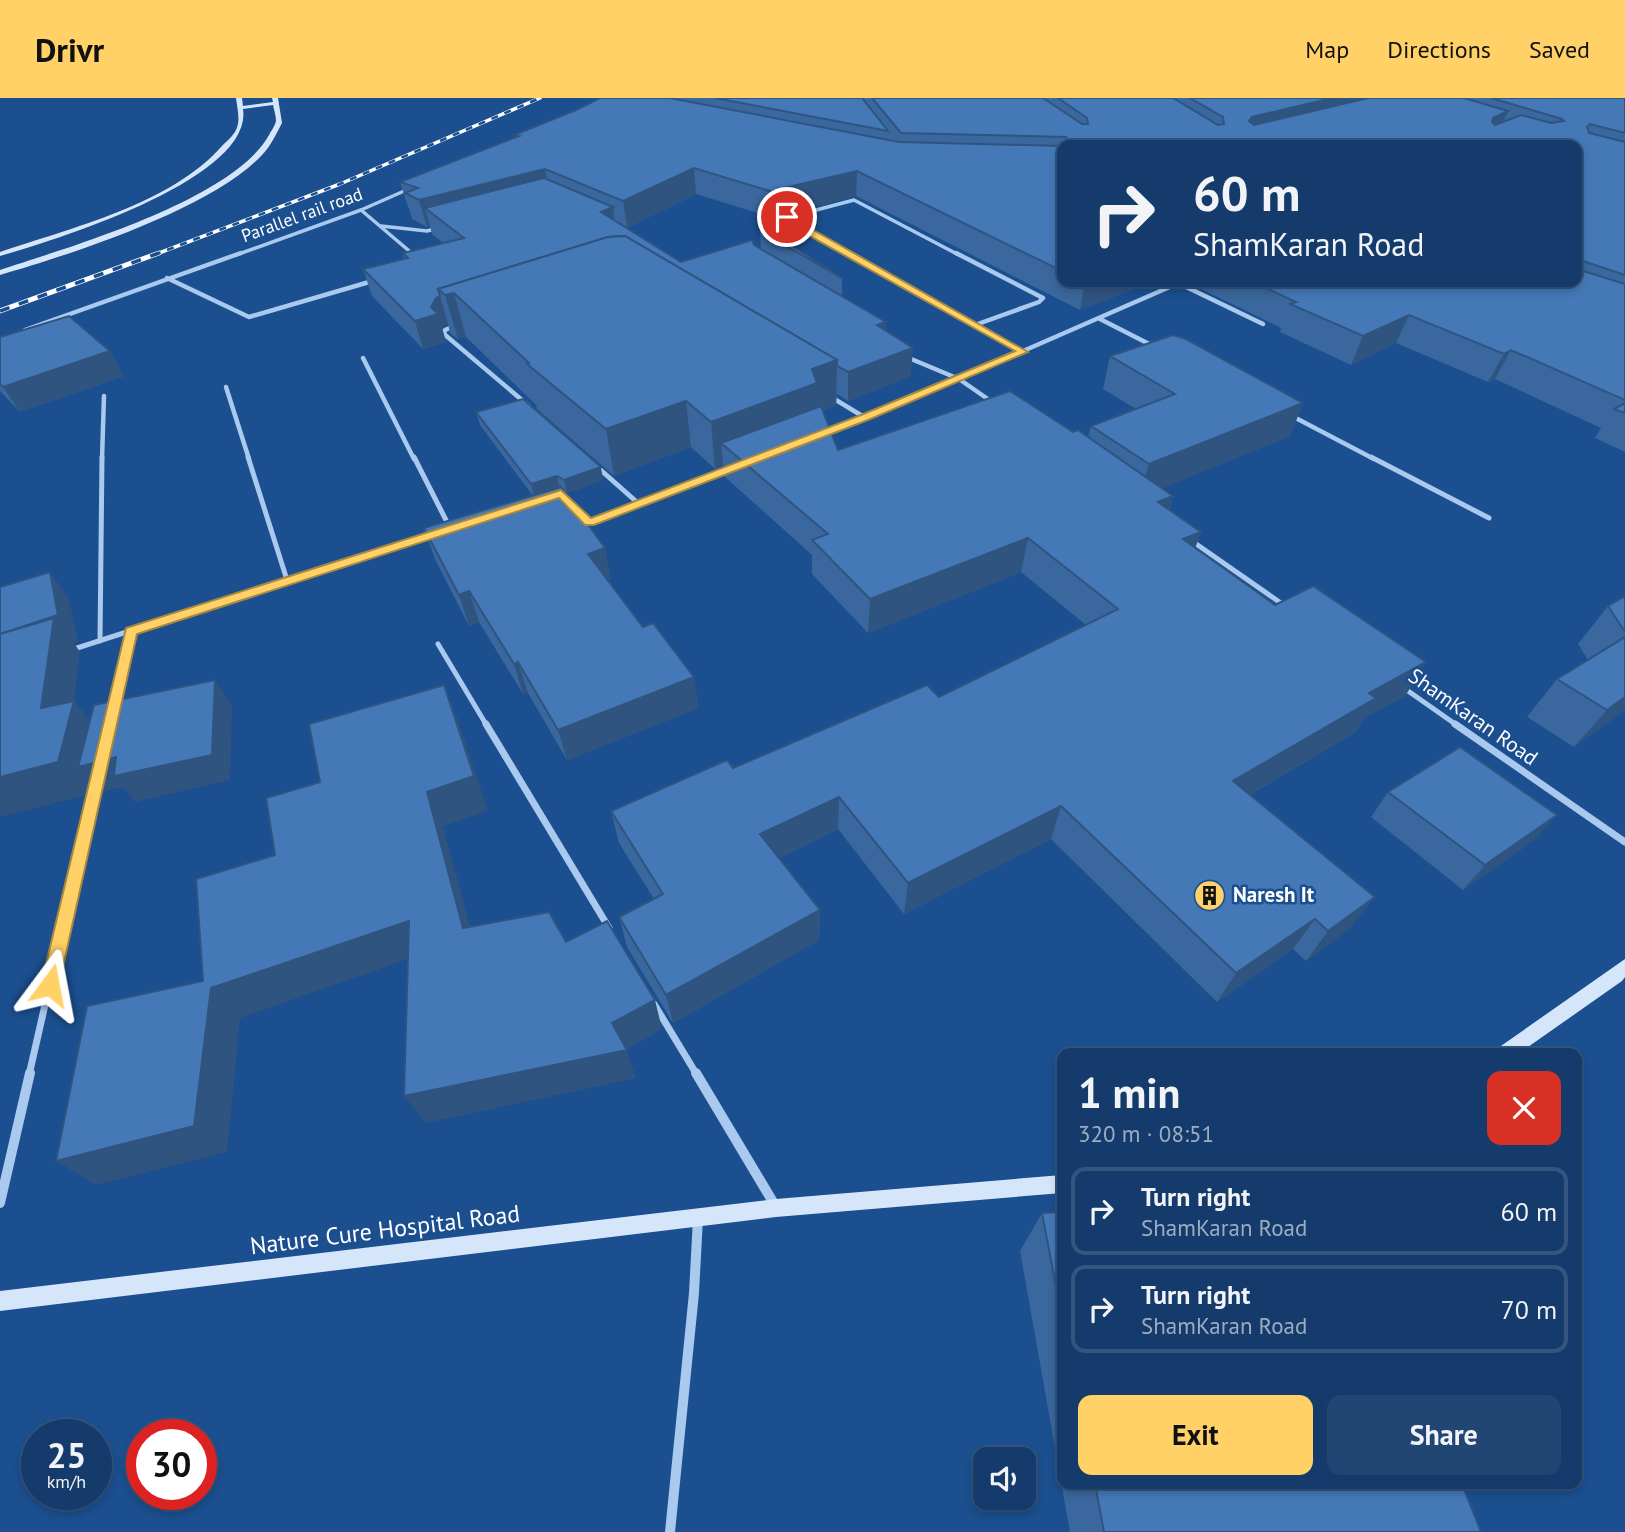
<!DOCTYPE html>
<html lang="en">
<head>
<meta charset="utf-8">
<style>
  body { margin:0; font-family:"PT Sans",sans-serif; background:#214673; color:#f1f3f6; height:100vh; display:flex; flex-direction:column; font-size:26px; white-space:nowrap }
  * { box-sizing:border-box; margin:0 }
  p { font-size:23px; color:#9dadc1 }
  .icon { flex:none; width:38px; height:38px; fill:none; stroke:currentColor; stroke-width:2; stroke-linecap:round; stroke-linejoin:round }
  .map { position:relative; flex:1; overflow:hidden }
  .sheet { position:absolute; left:1057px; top:950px; width:525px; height:441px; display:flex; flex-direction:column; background:#143b6b; border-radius:14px; box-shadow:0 4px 10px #0003,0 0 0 2px #33557e }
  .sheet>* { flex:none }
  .hud { position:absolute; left:1057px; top:42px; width:525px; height:147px; border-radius:14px; box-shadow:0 4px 10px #0003,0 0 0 2px #33557e; background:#143b6b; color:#f1f3f6; overflow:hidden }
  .controls { position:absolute; left:973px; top:1349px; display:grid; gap:14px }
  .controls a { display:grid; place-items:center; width:63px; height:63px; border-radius:14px; background:#143b6b; box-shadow:0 4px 10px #0003,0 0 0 2px #33557e; font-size:35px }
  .speed { position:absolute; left:21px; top:1321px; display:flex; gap:14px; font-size:35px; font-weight:700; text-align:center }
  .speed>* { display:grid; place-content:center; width:91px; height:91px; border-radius:50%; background:#143b6b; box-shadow:0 4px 10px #0003,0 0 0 2px #33557e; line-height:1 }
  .speed small { font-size:18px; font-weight:400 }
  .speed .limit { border:10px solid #d22; background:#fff; color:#111 }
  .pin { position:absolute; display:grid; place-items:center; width:60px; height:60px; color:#fff; margin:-30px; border:4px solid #fff; border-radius:50%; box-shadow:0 2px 7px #0007 }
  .me { position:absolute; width:77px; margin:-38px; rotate:13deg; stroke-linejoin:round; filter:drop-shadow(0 0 5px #0008) }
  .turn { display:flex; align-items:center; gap:24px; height:147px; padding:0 21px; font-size:32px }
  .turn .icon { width:91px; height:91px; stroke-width:2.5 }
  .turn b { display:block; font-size:49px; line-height:60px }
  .round { display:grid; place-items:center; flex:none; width:74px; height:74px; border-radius:14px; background:#214673 }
  .headline { display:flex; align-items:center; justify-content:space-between; height:119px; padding:0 21px }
  h1 { font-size:42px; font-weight:700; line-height:52px }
  .cta { display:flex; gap:14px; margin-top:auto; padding:14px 21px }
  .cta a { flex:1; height:80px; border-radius:14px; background:#ffd166; color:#111; font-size:28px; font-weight:700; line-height:80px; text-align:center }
  .cta a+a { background:#214673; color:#f1f3f6 }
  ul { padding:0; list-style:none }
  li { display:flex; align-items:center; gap:21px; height:88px; margin:0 14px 10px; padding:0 7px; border:4px solid #33557e; border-radius:14px }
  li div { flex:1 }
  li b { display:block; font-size:26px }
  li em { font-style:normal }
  header { display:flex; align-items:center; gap:42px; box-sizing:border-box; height:98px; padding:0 35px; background:#ffd166; color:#111 }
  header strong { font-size:33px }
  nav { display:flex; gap:38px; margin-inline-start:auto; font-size:24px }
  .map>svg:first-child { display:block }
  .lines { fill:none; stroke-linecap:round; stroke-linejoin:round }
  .street-far4 { stroke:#a9c9ee; stroke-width:3.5 }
  .street-far3 { stroke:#a9c9ee; stroke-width:4.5 }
  .street-far2 { stroke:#a9c9ee; stroke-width:5 }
  .street-far1 { stroke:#a9c9ee; stroke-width:7 }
  .street { stroke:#a9c9ee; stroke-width:10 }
  .secondary { fill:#d6e6fa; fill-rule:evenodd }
  .rail-far1-casing { stroke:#fff; stroke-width:3.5 }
  .rail-casing { stroke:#fff; stroke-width:5 }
  .rail-far1 { stroke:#1b4f8f; stroke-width:2.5; stroke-dasharray:7; stroke-linecap:butt }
  .rail { stroke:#1b4f8f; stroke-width:3.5; stroke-dasharray:10; stroke-linecap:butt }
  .wall { fill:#3a679d }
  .shaded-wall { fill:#305480 }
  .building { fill:#4478b7; stroke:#305480; stroke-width:2 }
  .route { fill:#ffd166; stroke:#a68842; stroke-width:2 }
  .labels { text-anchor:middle; stroke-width:5; stroke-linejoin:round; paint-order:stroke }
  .far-street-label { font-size:18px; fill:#fff; stroke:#1b4f8f }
  .street-label { font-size:21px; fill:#fff; stroke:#1b4f8f }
  .poi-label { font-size:21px; font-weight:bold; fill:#fff; stroke:#1b4f8f; text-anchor:start }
  .near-street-label { font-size:24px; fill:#fff; stroke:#1b4f8f }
</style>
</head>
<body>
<header>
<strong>Drivr</strong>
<nav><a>Map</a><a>Directions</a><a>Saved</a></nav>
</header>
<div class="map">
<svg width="1625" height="1434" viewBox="0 0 1625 1434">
  <rect width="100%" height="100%" fill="#1b4f8f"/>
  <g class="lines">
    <g class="street-far4">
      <path d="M361,112L414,157"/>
      <path d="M381,128L427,133L438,130"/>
      <path d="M236,157L361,112L411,90"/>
      <path d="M848,157L786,120L854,102L959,157"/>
    </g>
    <g class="street-far3">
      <path d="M412,155L417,159"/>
      <path d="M845,155L1023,254"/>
      <path d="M956,155L1043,200L1039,204L975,227"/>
      <path d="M167,180L249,219L376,182"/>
      <path d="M1178,185L1263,226"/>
      <path d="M1100,221L1155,249"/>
      <path d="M457,227L445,232L444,236L529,308"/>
      <path d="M25,232L241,155"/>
      <path d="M904,258L959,281L995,306"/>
      <path d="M363,260L414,361"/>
      <path d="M226,289L249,361"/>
      <path d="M831,299L864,319"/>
      <path d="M1290,317L1374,361"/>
      <path d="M822,336L959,281L1181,184"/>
      <path d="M102,361L104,298"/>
    </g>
    <g class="street-far2">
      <path d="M248,359L287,482"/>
      <path d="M414,359L450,430"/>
      <path d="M1371,359L1489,420"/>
      <path d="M595,367L639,406"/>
      <path d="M573,408L589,425L730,371"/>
      <path d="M1189,441L1288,510"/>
      <path d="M100,543L102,359"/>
      <path d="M438,546L487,628"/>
      <path d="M71,552L433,435"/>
      <path d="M1401,588L1458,628"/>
      <path d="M113,610L131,533"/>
    </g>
    <g class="street-far1">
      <path d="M486,626L609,830"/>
      <path d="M1455,626L1625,744"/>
      <path d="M654,906L697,977"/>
      <path d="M29,977L97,679"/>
    </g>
    <g class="street">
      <path d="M696,975L776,1109"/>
      <path d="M0,1105L30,975"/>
      <path d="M670,1434L694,1195L698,1120"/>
    </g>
    <g class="secondary">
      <path d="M236,0H242L243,8L273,4L272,0H278L282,25C276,36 271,48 262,57C211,111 72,156 0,177V172C69,149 233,102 269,37C271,33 275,28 276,23C276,18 274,12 273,7L243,11C254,81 53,143 0,158V154C71,130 171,106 222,48C227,43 233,38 236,32C241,22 237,10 236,0Z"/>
      <path d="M1625,861V879L1622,883L1518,956H1496L1498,950Z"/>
      <path d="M1062,1077V1095L776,1119L0,1213V1193L776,1101Z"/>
    </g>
    <defs>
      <path id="rail-far1" d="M154,157L340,86L540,0"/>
      <path id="rail" d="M0,213L159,155"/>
    </defs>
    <use href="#rail-far1" class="rail-far1-casing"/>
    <use href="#rail" class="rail-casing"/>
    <use href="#rail-far1" class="rail-far1"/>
    <use href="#rail" class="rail"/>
  </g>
  <g class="wall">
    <path d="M600,0H1625V354L1595,340L1601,330L1495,281L1488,284L1396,245L1351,267L1280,234L1281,230L1187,184H1577V47H1062V184H1152L1080,212L856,98L785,116L783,118V123L696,96L627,130L681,164L754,147L761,151L760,133L842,180V198L886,224L885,232L911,278L848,303L837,296L836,307L823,313L838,352L1073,334L1088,339L1091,328L1136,311L1103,291L1110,258L1303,305L1290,338L1162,390L1173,398L1169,412L1201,434L1195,450L1275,507L1426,564L1405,598L1364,620L1356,634L1249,697L1350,830L1306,863L1293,851L1217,904L1051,741L904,816L838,731L779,760L820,812L819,842L673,925L627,849L619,819L654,801L619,745L611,713L939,599L1086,527L1021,474L868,535L812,476V457L724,378L723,367L715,371L691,349L614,378L537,311L536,307L466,239L458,241L450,235L448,226L443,227L442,230L446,244L423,251L372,198L363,171L404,161L403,155L443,145L432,136L430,128L427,129L412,121L409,110L408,109L400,84L514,40V37L576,12Z"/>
    <path d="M0,239L124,278L20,314L0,293Z"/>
    <path d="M476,314L603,382L567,395L564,393L611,481L608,482L643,529L694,579L698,610L567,662L528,595L523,596L479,524L469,528L435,461L424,430L533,398L480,327Z"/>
    <path d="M1625,498V612L1574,649L1527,619L1557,581L1588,562L1578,546L1608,508Z"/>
    <path d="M1388,694L1557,717L1534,742L1463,792L1371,719Z"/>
    <path d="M1062,1114V1386H1462L1481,1434H1070L1020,1153L1042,1115Z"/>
  </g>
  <g class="shaded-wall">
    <path d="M1332,0H1399L1242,47L1249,23L1252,19Z"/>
    <path d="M1508,13L1497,37L1482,44L1493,20Z"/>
    <path d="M694,70L696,96L627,130L623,103Z"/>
    <path d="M545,71L550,97L425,110L430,128L427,129L419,102Z"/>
    <path d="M857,73L856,98L785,116L783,118V97L781,93L784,90Z"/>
    <path d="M613,109L616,135L601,114Z"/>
    <path d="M1085,184H1152L1080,212Z"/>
    <path d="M454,195L466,239L458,241L445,197Z"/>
    <path d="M440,198L448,226L443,227L442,230L446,244L423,251L415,223L431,209L436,200Z"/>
    <path d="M1409,217L1396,245L1351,267L1363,238Z"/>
    <path d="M886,224L884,252L877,227Z"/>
    <path d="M913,250L911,278L848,303V274Z"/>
    <path d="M1511,252L1495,281L1488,284L1504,256Z"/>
    <path d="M110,253L124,278L20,314L3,289Z"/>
    <path d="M837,262L836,307L817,315L721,345L723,367L715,371L711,324L812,271Z"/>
    <path d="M686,303L691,349L614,378L606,331Z"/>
    <path d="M1303,305L1290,338L1139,400L1149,366Z"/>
    <path d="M601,369L603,382L567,395L564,382Z"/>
    <path d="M557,378L560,391L534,399L531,386Z"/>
    <path d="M1173,398L1162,432L1158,404Z"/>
    <path d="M1201,434L1189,467L1183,441Z"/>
    <path d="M1028,440L1021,474L868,535L870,501Z"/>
    <path d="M605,450L611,481L594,487L588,456Z"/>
    <path d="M50,474L69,501L78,544L74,545L80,554L74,603L101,636L215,582L232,608L230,682L135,704L122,689L101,694L91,683L87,697L0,719V569Z"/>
    <path d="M469,493L479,524L469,528L459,497Z"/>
    <path d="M518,564L528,595L523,596L514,566Z"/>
    <path d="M1426,564L1405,598L1364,620L1356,634L1216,716L1233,683L1369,595Z"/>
    <path d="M694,579L698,610L567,662L558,632Z"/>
    <path d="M444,587L458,622L488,713L443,728L479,862L463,830L427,694Z"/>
    <path d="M1625,599V612L1574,649L1607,612Z"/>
    <path d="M839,699L838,731L762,768L760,736Z"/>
    <path d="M1061,708L1051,741L904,816L908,785Z"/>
    <path d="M1557,717L1534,742L1463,792L1485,767Z"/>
    <path d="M1375,799L1350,830L1306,863L1328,833Z"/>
    <path d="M820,812L819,842L673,925L666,897Z"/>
    <path d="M1315,821L1293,851L1217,904L1236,875Z"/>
    <path d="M409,823L428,854L240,920L227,1054L96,1087L56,1063L211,890Z"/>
    <path d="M655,902L662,931L626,952L636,980L426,1025L404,998L612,925Z"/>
  </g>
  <g class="building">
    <path d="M600,0H670L899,44L1062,48V173L857,73L784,90L781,93L783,97L694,70L623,103L545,71L419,102L405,95L418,90L400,84L519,38L514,37L576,12Z"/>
    <path d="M715,0H862L888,33Z"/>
    <path d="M872,0H1043L1082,26H1088L1087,20L1058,0H1173L1218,27L1224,26L1223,19L1190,0H1332L1252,19L1249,23L1254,27L1368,0H1464L1508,13L1493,20L1492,24L1495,27L1521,17L1551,25L1564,23L1562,21L1491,0H1625V35L1590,26L1587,29L1589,35L1625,44V177L1577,161V47H1067L1070,45L1066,39L901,35Z"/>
    <path d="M544,80L613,109L601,114L681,164L752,142L754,147L886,224L877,227L913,250L848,274L837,268V262L625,138L608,139L438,191L440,198L436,200L431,209L438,216L415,223L363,171L408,160L403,155L464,140L425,110Z"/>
    <path d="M766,131L842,180L760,133Z"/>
    <path d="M625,138L837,262L812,271L817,285L711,324L686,303L606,331L527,266L529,265L454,195L445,197L438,191L608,139Z"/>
    <path d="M1577,171L1625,186V302L1511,252L1504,256L1409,217L1363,238L1290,206L1296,204L1253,184H1577Z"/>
    <path d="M69,218L110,253L3,289L0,286V239Z"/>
    <path d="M1173,237L1186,241L1303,305L1149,366L1091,328L1175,296L1110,258Z"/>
    <path d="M1010,293L1073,334L1078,332L1173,398L1158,404L1201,434L1183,441L1275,507L1313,488L1426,564L1369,595L1376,600L1233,683L1375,799L1328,833L1315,821L1236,875L1061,708L908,785L839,699L760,736L820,812L666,897L619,819L663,796L611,713L727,662L733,670L927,587L939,599L1118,511L1028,440L870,501L812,442L828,436L721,345L821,308L838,352Z"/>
    <path d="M523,301L601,369L564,382L557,378L531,386L476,314Z"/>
    <path d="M1625,305V315L1614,311Z"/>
    <path d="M561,389L605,450L588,456L643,529L653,525L694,579L558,632L518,564L514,566L469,493L459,497L424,430Z"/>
    <path d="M50,474L58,517L0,536V489Z"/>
    <path d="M1625,498V534L1608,508Z"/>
    <path d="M54,520L41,610L74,603L58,664L0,679V536Z"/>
    <path d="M1625,539V599L1607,612L1557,581Z"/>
    <path d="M215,582L212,657L114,678L116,659L78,669L94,607Z"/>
    <path d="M444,587L474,678L427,694L463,830L549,814L566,844L607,823L655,902L612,925L627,952L404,998L409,823L211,890L194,1028L56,1063L87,908L203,883L196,781L275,757L266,700L320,684L309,626Z"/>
    <path d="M1460,649L1557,717L1485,767L1388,694Z"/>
    <path d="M1062,1114V1220L1042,1115Z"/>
    <path d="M1095,1386H1462L1481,1434H1104Z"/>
  </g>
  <path class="route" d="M787,117L1028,254L868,322L594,427H585L559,400L137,536L59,887L56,893L50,895L43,893L41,887L126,530L561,392L591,420L861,317L1015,253L783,123V119Z"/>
  <defs>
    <symbol id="building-disc" viewBox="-11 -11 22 22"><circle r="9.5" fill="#ffd166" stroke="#1b4f8f"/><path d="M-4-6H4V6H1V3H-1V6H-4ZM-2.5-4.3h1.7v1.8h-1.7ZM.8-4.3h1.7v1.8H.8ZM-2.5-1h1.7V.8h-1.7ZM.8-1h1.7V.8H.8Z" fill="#111"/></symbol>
  </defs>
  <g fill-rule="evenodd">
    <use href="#building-disc" x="1192" y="780" width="35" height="35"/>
  </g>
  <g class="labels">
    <g class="far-street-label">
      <text transform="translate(302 117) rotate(-20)" y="6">Parallel rail road</text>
    </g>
    <g class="street-label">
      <text transform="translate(1473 619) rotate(35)" y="7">ShamKaran Road</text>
    </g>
    <g class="poi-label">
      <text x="1233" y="804">Naresh It</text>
    </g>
    <g class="near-street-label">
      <text transform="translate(385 1132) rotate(-7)" y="8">Nature Cure Hospital Road</text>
    </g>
  </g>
</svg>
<div class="controls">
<a><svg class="icon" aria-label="sound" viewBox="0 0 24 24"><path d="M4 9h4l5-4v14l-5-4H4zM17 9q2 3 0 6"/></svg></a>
</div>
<div class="speed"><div>25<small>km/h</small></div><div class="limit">30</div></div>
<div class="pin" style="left:787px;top:119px;background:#d93025"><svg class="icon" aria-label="arrive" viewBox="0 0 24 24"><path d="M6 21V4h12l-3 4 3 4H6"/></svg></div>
<svg class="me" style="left:50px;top:887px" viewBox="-20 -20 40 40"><path d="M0-17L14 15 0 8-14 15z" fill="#ffd166" stroke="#fff" stroke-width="4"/></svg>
<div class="hud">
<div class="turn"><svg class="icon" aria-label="right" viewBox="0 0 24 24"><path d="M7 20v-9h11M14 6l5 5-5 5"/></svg><div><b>60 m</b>ShamKaran Road</div></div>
</div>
<section class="sheet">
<div class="headline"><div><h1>1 min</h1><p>320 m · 08:51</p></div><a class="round" style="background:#d93025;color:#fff"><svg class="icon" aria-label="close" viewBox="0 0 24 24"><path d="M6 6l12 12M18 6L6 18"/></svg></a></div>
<ul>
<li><svg class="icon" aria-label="right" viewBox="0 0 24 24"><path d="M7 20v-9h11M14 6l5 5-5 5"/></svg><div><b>Turn right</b><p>ShamKaran Road</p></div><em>60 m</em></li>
<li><svg class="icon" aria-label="right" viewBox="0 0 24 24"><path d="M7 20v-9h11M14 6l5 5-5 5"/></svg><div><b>Turn right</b><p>ShamKaran Road</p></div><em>70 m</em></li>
</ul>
<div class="cta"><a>Exit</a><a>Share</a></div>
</section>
</div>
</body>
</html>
